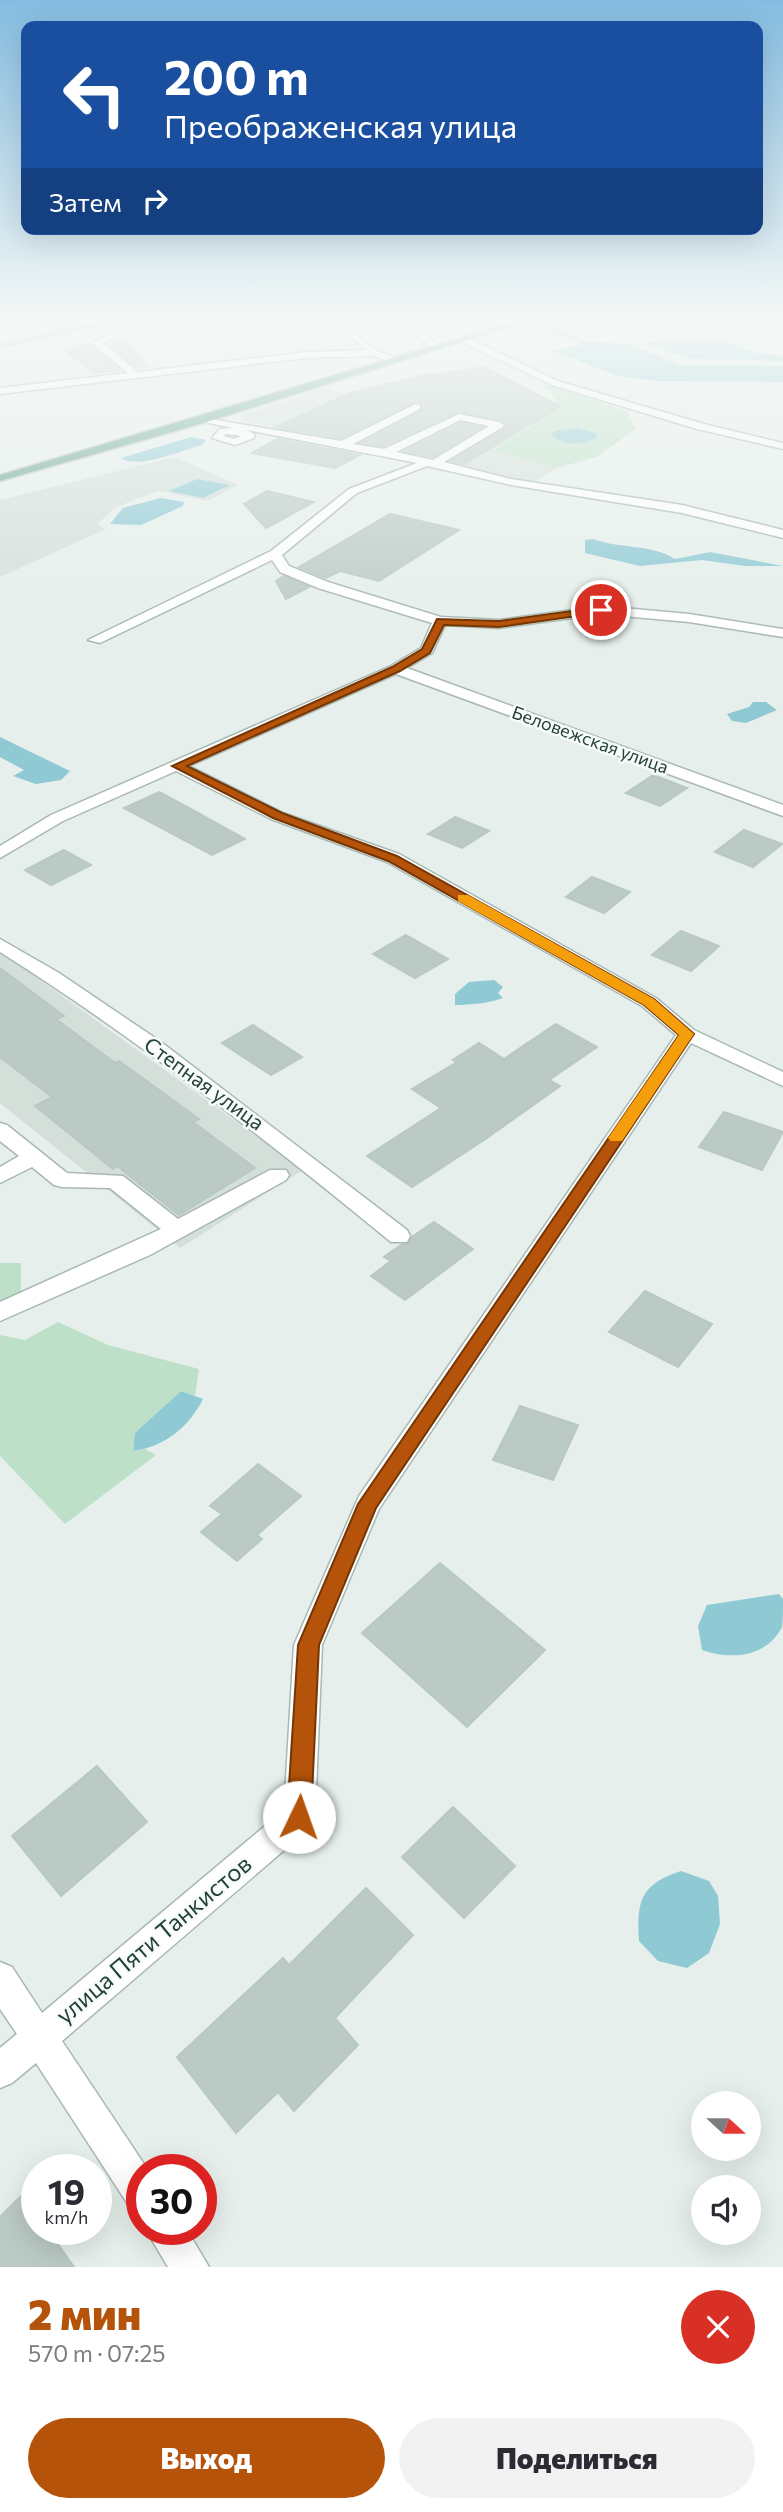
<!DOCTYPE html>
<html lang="ru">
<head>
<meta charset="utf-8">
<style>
  body { margin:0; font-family:Commissioner,sans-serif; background:#f2f2f3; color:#2b2b33; height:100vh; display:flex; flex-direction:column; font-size:26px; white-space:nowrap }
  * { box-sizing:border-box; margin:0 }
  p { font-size:23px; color:#7c7c81 }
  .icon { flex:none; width:38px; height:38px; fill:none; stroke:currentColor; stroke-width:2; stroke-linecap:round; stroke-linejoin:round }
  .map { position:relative; height:2267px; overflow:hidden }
  .drawer { display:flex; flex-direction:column; background:#fff; flex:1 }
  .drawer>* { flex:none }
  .top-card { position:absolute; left:21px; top:21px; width:742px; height:214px; border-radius:14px; box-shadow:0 7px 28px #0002; background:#1a4fa0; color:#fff; overflow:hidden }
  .needle { width:46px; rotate:111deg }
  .fabs { position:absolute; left:691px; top:2091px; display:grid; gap:14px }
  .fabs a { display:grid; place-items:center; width:70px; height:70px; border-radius:50%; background:#fff; box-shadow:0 7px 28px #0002; font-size:35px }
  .speed { position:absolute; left:21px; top:2154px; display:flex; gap:14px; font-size:35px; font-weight:700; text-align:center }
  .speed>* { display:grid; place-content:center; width:91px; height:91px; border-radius:50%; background:#fff; box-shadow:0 7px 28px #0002; line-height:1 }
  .speed small { font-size:18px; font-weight:400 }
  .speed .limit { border:10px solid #d22; background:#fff; color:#111 }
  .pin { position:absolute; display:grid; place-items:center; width:60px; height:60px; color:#fff; margin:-30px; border:4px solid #fff; border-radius:50%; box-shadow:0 2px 7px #0007 }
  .me { position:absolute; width:77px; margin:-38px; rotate:3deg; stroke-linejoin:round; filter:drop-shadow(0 0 5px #0008) }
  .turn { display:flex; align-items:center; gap:24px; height:147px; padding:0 28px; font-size:32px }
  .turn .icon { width:91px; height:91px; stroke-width:2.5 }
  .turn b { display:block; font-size:49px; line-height:60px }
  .then { display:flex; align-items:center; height:66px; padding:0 28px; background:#0003; gap:14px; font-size:26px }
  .round { display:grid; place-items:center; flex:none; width:74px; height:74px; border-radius:37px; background:#f2f2f3 }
  .headline { display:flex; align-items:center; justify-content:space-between; height:119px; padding:0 28px }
  h1 { font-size:42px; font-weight:800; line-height:52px; color:#b45309 }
  .action { display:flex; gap:14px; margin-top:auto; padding:14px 28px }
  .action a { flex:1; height:80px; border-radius:42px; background:#b45309; color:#fff; font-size:28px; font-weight:800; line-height:80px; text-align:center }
  .action a+a { background:#f2f2f3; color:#2b2b33 }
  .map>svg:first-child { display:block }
  .built { fill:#d4dfda }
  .green { fill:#bfe0c8 }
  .water { fill:#8ec9d4 }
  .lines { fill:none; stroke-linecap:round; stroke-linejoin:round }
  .stream { stroke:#8ec9d4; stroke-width:4.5 }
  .building { fill:#bbcac4; stroke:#b8c9c2; stroke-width:2 }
  .minor-casing { stroke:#a8b8b2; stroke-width:3 }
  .major-casing { stroke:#c2cac8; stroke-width:3 }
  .minor { fill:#fff; fill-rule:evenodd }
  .major { fill:#6aa596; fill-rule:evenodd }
  .route { fill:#b45309; stroke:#753606; stroke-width:2 }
  .slow { fill:#f59e0b }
  .labels { text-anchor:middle; stroke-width:5; stroke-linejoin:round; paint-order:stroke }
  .far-street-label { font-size:18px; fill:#24423a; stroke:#f7fbf9 }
  .street-label { font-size:21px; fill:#24423a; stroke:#f7fbf9 }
  .near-street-label { font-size:24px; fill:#24423a; stroke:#f7fbf9 }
</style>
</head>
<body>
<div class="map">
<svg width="783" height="2267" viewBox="0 0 783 2267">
  <rect width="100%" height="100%" fill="#e6efeb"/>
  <g class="built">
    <path d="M724,322H783V341L734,326Z"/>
    <path d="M324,388L386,403H415L536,423L494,450L557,468L534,482L245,422L241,415Z"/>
    <path d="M175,457L238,485L208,501L158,491L116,507L97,524L106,529L0,577V500Z"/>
    <path d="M0,951L303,1170L180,1248L0,1103Z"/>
  </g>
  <g class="green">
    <path d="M552,385L628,412L636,429L596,457L557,468L493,451L535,424L508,417L545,403H557L550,391L541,387Z"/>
    <path d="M0,1263H21V1299L0,1308Z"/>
    <path d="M58,1322L108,1345L199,1369L195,1396L181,1391L135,1433L133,1451L145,1449L156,1455L65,1524L0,1456V1335L25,1340Z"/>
  </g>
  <g class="water">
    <path d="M674,340H724L752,352L783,356V361L690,359L643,342Z"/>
    <path d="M593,342L628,344L681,365L783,366V382L656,381L618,376L552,351Z"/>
    <path d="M577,428L595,433L597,437C585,446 561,446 551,434L556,431Z"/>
    <path d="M191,437L206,440L202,445C183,450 136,470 121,458Z"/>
    <path d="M197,479L230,485L203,498L169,491Z"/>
    <path d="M161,498L184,502L183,506L141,525L110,524L123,508Z"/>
    <path d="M593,539C619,549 653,544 675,559L710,552L783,566H745L702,560L640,566L585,553V540Z"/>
    <path d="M753,702H766L777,710L746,723L732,721L727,714L749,707Z"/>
    <path d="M0,737L70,771L61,780L36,784L13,776L24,770L0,757Z"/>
    <path d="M494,980L503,987L498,993L503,998C489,1003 471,1005 455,1005V994L469,982Z"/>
    <path d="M181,1391L203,1399C189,1427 164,1447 133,1451L135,1433Z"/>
    <path d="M779,1594L783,1599C783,1607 783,1620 782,1627C766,1658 730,1660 702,1650L698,1626L707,1605Z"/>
    <path d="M681,1871L709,1881L718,1896L720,1924L709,1953L687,1968L658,1961L639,1941C636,1901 641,1884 681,1871Z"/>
  </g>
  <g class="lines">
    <g class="stream">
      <path d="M552,329L593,347"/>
      <path d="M0,346L108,322"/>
    </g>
  </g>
  <g class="building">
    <path d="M122,337L147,366L136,367L108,344Z"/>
    <path d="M90,344V345L120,370L94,373L64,349Z"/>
    <path d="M483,367L560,406L464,464L451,461L504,429L505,423L458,412L384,446L361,443L421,411L422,403L417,401L341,438L276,427L350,393L429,374L434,375Z"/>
    <path d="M460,423L482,427L433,457L404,451Z"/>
    <path d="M277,439L360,455L335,468L252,453Z"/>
    <path d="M267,491L314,502L266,528L244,504Z"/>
    <path d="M390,514L459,530L379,581L340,571L326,578L299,567Z"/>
    <path d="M284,576L309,587L286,599L276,581Z"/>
    <path d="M653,775L687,788L660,806L626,793Z"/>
    <path d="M159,792L187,807L245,839L212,855L124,808Z"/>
    <path d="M455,817L489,831L462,848L428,834Z"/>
    <path d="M744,830L782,844L753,867L715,852Z"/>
    <path d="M64,850L91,865L51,885L25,870Z"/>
    <path d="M592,877L630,892L604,913L566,897Z"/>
    <path d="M681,931L719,946L691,971L652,955Z"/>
    <path d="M406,935L448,959L415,978L373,954Z"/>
    <path d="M0,968L64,1016L56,1019L115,1063L119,1061L199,1119L193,1122L255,1168L179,1215L117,1166L113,1169L35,1106L52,1097L0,1057Z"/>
    <path d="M556,1024L597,1047L549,1080L560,1086L484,1140L412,1187L367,1156L441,1108L412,1089L457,1062L453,1060L479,1043L504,1059Z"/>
    <path d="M253,1025L302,1057L271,1075L222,1043Z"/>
    <path d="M724,1112L783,1132L762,1170L699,1147Z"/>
    <path d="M434,1222L473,1249L405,1300L371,1276L391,1261L384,1257L401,1245L409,1243L412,1237Z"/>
    <path d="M645,1291L712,1324L678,1367L609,1332Z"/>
    <path d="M520,1406L578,1425L553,1480L493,1460Z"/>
    <path d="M258,1464L301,1496L257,1535L262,1539L237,1561L201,1532L222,1514L210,1506Z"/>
    <path d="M440,1563L545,1650L467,1727L362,1633Z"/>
    <path d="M97,1766L147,1822L61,1896L12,1836Z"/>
    <path d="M453,1807L515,1866L464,1918L402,1857Z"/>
    <path d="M366,1888L413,1935L335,2018L358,2045L294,2111L278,2092L236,2133L177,2057L283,1958L289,1965Z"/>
    <path d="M23,2194L37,2214V2230H48L74,2267H0V2217Z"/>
  </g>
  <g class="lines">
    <defs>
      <g id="minor">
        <path d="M328,322H338L377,351L399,359L394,362L373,356L306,358L0,394V388L128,373L92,343L126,325L129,330L103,343L138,372L306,352L368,350Z"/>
        <path d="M395,322H405L442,347L434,349Z"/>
        <path d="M460,337H466L558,381L704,424L783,443V449L697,429L552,385L460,341Z"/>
        <path d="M416,404L420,405V409L353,444L384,449L459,414L499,422L504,425L503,427L444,462L511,479L682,505L783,530V538L682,513L511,485L427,466L357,493L282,555L289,566L328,582L441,617L499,620L601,606L689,614L783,629V637L689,622L601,614L499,628L445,625L432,653L407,668L783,805V816L396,674L189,766L283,813L399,854L656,998L694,1030L783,1072V1086L691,1043L379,1509L322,1645L315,1817L310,1828L62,2041L148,2170H142V2211L129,2206L36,2063L12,2083L0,2088V2048L17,2034L0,2009V1962L12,1967L42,2013L284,1810L294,1645L359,1496L676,1035L642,1006L387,862L271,819L176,771L63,821L0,858V846L51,815L391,666L421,648L432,623L318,588L280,572L272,560L100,643L88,640L271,551L349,489L417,463L247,430L254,434V438L235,445L212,438L220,429L233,428L204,422V418L341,441ZM460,420L489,426L433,460L396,452ZM226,434L241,436L234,439L223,436Z"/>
        <path d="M0,939L59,973L161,1042L407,1230L410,1236L407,1242H391C265,1139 138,1039 0,952Z"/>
        <path d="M0,1123L7,1125L67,1173L123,1176L178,1219L270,1170H286L289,1175L286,1180L150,1255L0,1321V1302L161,1229L110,1188L62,1187L54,1185L32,1167L0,1183V1167L19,1156L0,1141Z"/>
        <path d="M146,2230H187L209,2267H168Z"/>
      </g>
      <path id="major" d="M513,322H526L200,424L0,481V475Z"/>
    </defs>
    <use href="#minor" class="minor-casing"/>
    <use href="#major" class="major-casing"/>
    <use href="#minor" class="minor"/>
    <use href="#major" class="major"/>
  </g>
  <linearGradient id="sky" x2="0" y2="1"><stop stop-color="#84bce0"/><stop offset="0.5" stop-color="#f4f8f6"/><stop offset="1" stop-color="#f4f8f6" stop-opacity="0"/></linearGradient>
  <rect width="783" height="639" fill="url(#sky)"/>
  <path class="route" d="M601,607L605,612L499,627L444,625L430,653L400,671L187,766L282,813L397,856L654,999L694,1034L376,1508L319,1645L311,1817L308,1825L299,1829L291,1825L287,1817L298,1645L358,1504L679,1035L644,1005L388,861L273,818L172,766L392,667L422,649L437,619L499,621Z"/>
  <path class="slow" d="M458,895H468L654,999L694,1034L622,1141H611L608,1138L679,1035L644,1005L458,901Z"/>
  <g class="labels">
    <g class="far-street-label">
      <text transform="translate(590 740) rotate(20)" y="6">Беловежская улица</text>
    </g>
    <g class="street-label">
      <text transform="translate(204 1084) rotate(36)" y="7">Степная улица</text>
    </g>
    <g class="near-street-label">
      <text transform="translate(154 1940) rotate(-40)" y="8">улица Пяти Танкистов</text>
    </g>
  </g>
</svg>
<div class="fabs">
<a><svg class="needle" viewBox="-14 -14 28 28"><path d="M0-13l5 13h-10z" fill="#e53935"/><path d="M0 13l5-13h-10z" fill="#7c7c81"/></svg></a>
<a><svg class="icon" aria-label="sound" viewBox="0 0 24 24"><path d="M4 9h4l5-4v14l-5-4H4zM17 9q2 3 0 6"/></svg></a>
</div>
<div class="speed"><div>19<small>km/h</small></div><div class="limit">30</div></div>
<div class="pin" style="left:601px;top:610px;background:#d93025"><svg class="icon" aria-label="arrive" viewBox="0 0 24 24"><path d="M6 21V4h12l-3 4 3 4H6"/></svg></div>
<svg class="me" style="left:299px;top:1817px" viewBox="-20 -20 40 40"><circle r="19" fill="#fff"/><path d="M0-13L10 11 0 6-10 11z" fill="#b45309"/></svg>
<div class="top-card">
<div class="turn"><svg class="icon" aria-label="left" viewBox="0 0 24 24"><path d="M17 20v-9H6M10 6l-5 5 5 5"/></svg><div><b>200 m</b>Преображенская улица</div></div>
<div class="then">Затем<svg class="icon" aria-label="right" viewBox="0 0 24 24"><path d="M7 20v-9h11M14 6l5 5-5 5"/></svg></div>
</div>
</div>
<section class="drawer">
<div class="headline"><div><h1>2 мин</h1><p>570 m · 07:25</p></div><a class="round" style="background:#d93025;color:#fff"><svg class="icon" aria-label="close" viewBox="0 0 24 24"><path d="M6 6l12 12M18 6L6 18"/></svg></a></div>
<div class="action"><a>Выход</a><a>Поделиться</a></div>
</section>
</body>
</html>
